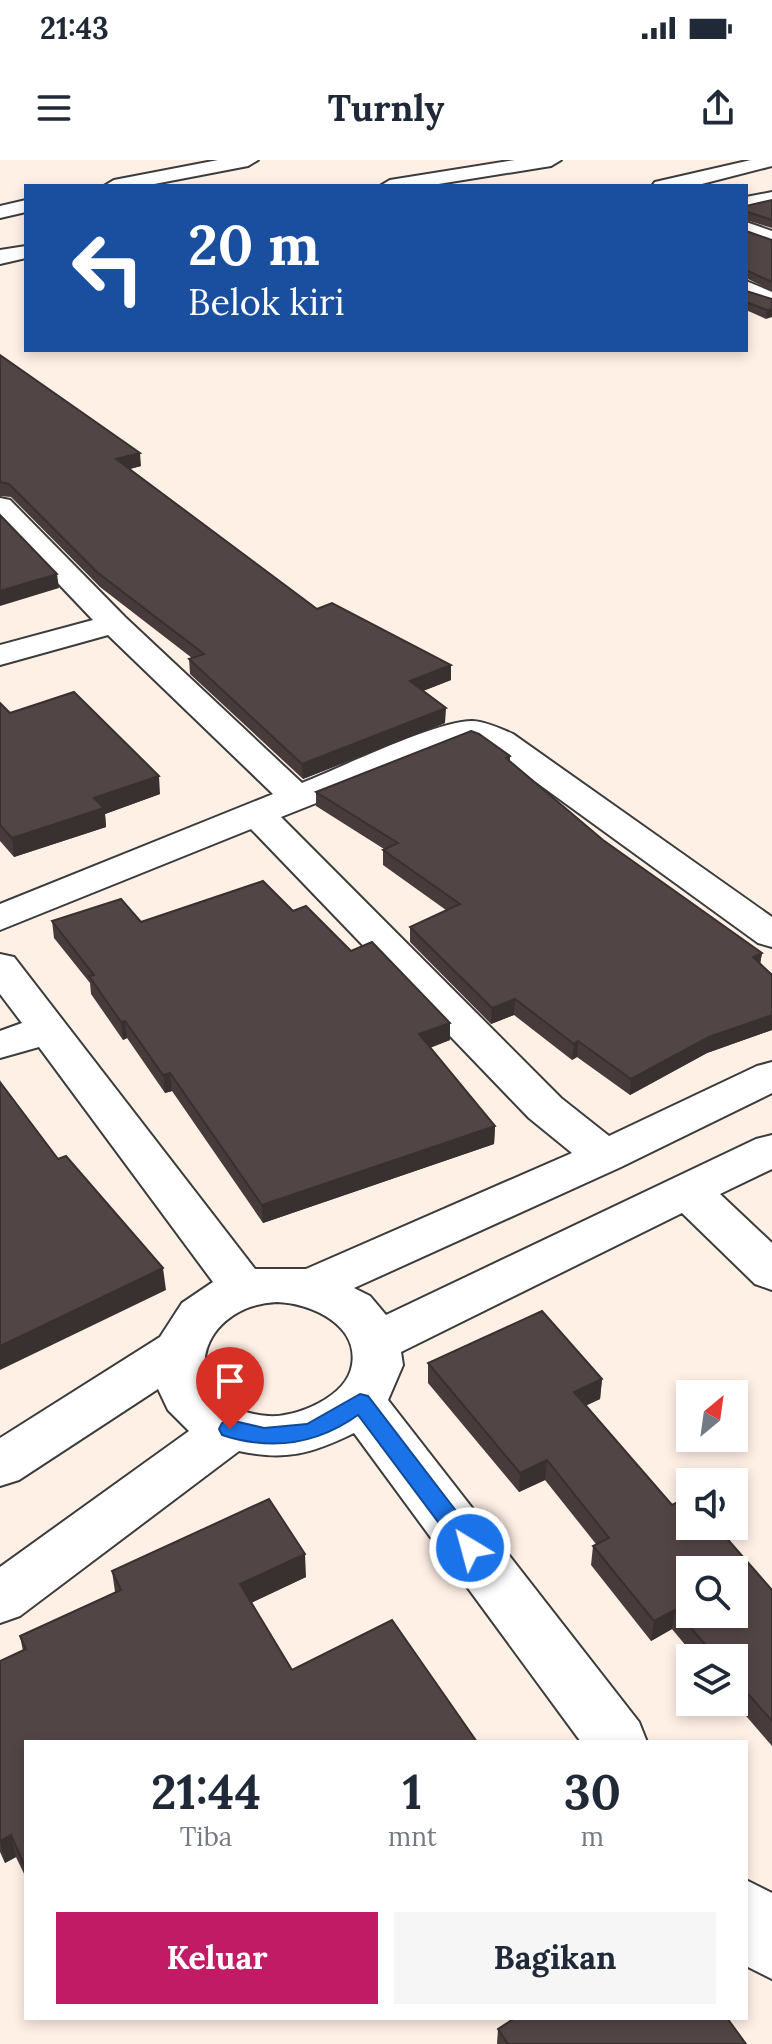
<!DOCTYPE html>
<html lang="id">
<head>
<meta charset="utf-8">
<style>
  body { margin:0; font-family:Lora,serif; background:#f6f6f7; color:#1f2937; height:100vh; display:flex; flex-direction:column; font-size:30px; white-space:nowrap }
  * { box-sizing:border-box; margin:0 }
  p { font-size:26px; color:#747a83 }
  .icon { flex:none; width:44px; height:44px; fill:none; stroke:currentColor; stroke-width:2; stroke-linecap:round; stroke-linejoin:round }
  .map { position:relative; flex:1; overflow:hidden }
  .details { position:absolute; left:24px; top:1580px; width:724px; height:280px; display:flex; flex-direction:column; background:#fff; border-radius:0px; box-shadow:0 4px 12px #0003 }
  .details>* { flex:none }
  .top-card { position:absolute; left:24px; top:24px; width:724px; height:168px; border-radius:0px; box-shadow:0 4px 12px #0003; background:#1a4fa0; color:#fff; overflow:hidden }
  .needle { width:52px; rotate:29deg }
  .controls { position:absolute; left:676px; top:1220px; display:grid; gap:16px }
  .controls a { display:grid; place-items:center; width:72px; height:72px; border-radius:0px; background:#fff; box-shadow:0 4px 12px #0003; font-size:40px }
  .pin { position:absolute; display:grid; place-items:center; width:68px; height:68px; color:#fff; margin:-82px -34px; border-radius:50% 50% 50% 0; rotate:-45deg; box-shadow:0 0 8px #0007 }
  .pin .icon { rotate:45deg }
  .me { position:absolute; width:88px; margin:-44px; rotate:323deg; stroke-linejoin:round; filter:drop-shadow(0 0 6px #0008) }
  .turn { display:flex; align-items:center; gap:28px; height:168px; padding:0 32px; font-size:36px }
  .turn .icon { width:104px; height:104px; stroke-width:2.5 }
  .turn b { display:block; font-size:56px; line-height:68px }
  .eta { display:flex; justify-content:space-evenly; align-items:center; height:136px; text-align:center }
  .eta b { font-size:48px; font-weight:700; line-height:56px }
  .button { display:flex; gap:16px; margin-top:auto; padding:16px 32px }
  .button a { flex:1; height:92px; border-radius:0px; background:#c01b64; color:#fff; font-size:32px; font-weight:700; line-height:92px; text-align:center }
  .button a+a { background:#f6f6f7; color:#1f2937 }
  .status { display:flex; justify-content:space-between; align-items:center; height:56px; padding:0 40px; background:#fff; direction:ltr }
  .status svg { height:22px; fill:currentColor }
  header { display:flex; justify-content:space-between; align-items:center; height:104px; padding:0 32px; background:#fff; font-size:36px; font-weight:700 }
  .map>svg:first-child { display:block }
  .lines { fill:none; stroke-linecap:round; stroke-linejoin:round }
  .street-casing { stroke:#3c3c3c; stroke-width:4 }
  .street { fill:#fff; fill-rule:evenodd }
  .wall { fill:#473b3b }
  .shaded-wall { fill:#393030 }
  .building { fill:#524545; stroke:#393030; stroke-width:2; fill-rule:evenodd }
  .route { fill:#1a73e8; stroke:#114b97; stroke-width:2 }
</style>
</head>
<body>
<div class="status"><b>21:43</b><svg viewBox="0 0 49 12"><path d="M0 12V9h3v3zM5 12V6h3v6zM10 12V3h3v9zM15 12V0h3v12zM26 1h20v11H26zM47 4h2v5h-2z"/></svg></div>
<header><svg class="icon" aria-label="menu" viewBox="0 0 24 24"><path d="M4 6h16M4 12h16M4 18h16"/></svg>Turnly<svg class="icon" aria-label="share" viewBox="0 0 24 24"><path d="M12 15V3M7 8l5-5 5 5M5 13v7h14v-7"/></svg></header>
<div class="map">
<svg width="772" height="1884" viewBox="0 0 772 1884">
  <rect width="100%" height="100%" fill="#fff0e6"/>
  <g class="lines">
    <defs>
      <g id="street">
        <path d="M218,0H258L248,6L144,26H104L114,20Z"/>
        <path d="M515,0H561L551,6L426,26H380L390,20Z"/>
        <path d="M751,0H772V6L694,26H652L655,22Z"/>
        <path d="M772,32V44L746,49V37Z"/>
        <path d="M26,40V52L0,58V46Z"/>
        <path d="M746,62L772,71V85L746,76Z"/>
        <path d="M26,86V98L0,104V90Z"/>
        <path d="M746,121L772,132V145L746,137Z"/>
        <path d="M0,338L10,340L125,457L302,623C340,608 436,561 472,561C485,561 501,569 513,574L772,757V787L758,783L489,588L470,582L281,657L561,938L609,976L757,906L772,902V933L621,1007L354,1128L370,1136L386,1155L756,979L772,975V1009L720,1034L772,1083V1130L755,1124L682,1053L401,1192L403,1205L388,1240L639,1562L647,1582H581L354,1273C311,1294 286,1301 239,1291L20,1456L0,1463V1407L189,1271L168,1250L158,1229L19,1320L0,1326V1278L160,1177L182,1143L213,1122L39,887L0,898V871L22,863L0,834V794L14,797L255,1109H306L572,993L529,958L251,669L0,770V744L273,634L108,475L0,505V485L93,460L0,362ZM277,1142C310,1143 359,1164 352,1205C347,1237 296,1258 268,1256C173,1248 192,1146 277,1142Z"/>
        <path d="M746,1720L772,1733V1819L746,1806Z"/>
      </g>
    </defs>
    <use href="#street" class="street-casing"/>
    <use href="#street" class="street"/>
  </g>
  <g class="wall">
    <path d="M772,40V68L746,60V46Z"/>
    <path d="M746,71L772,80V131L746,118Z"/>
    <path d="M746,131L772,139L766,159L746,150Z"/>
    <path d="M0,195L141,306L130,309L317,449L451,505V520L423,531L445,563L303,619L190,514L189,499L192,498L100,427L11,337L0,336Z"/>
    <path d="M0,543L10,553L160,634L105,654L106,667L14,697L0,681Z"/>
    <path d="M510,596V602L603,680L762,793L760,804L772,815V870L707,893L630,935L577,897L572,900L514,855L491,864L410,782V767L446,750L383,705V690L384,689L316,646V632Z"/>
    <path d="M293,751L450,863V880L430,888L495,966L494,984L263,1063L172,931L165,933L127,878L123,880L91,834L90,823L54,778L52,761L141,762Z"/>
    <path d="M428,1203L602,1219L600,1239L586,1245L672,1345L772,1430V1586L734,1542V1498H696L672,1469L651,1481L591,1405L593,1386L596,1384L545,1320L519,1332L428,1223Z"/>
    <path d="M112,1411L306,1417L251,1443L292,1510L477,1582H26V1718L16,1697L5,1703L0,1692V1501L23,1491L20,1476L115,1432Z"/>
    <path d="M498,1869L746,1884H497Z"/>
  </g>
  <g class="shaded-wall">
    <path d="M772,149V157L766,159L767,150Z"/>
    <path d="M140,293L141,306L118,312L116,299Z"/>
    <path d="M57,414L59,428L0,446V431Z"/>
    <path d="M451,505V520L410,536V521Z"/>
    <path d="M446,548L445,563L303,619L302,604Z"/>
    <path d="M159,616L160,634L105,654L106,667L14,697L12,678L94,638Z"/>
    <path d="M762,793L759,809L753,797Z"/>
    <path d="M515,839L514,855L491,864L492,848Z"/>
    <path d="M772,855V870L707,893L630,935L631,919L709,877Z"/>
    <path d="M125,861L127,878L123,880L121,862Z"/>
    <path d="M450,863V880L418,892L419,874Z"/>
    <path d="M578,881L577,897L572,900L574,884Z"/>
    <path d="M170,913L172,931L165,933L163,915Z"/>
    <path d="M495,966L494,984L263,1063L262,1045Z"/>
    <path d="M163,1108L166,1130L0,1210V1186Z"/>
    <path d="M602,1219L600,1239L573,1252L574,1232Z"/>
    <path d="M547,1300L545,1320L519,1332L520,1313Z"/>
    <path d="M305,1394L306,1417L242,1447L240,1424Z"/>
    <path d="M675,1450L672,1469L651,1481L654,1461Z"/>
    <path d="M11,1675L16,1697L5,1703L0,1681Z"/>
  </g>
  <g class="building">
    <path d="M772,40V60L748,52L746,53V46Z"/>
    <path d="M746,71L772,80V122L746,110V112Z"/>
    <path d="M746,131L772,139V149L767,150L746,142Z"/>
    <path d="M0,195L140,293L116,299L317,449L332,443L451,505L410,521L446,548L302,604L189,499L204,494L98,413L9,324L0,322Z"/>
    <path d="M0,355L57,414L0,431Z"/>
    <path d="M74,532L159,616L94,638L104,648L12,678L0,665V543L10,553Z"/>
    <path d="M471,571L479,574L510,596L506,598L603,680L762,793L753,797L772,815V855L709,877L631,919L578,881L574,884L515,839L492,848L410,767L460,744L383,690L398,683L316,632Z"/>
    <path d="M263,721L293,751L306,746L351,791L372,782L450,863L419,874L495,966L262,1045L170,913L163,915L125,861L121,862L89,816L94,815L52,761L121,739L141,762Z"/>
    <path d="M0,922L58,999L66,996L163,1108L0,1186Z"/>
    <path d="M542,1151L602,1219L574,1232L672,1345L690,1336V1366H716L772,1430V1561L734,1518V1498H717L675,1450L654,1461L593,1386L609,1378L547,1300L520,1313L428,1203ZM690,1410H734V1454H690Z"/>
    <path d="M269,1339L305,1394L240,1424L292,1510L392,1460L477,1582H26V1709L11,1675L0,1681V1501L26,1489L20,1476L121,1430L112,1411Z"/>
    <path d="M515,1858H727L746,1884H508L498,1869Z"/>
  </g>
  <path class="route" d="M360,1234L368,1236L479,1381L482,1388L479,1394L470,1397L462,1394L358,1255C316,1285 271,1291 222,1275L219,1269L222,1263L230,1260L264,1268L307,1264Z"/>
</svg>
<div class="controls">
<a><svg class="needle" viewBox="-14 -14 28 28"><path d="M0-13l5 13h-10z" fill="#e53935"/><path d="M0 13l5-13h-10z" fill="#747a83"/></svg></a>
<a><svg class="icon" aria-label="sound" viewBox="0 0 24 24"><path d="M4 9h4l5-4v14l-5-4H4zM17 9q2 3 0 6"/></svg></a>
<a><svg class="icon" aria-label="search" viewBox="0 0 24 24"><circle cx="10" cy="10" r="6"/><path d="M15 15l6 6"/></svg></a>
<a><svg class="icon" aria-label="layers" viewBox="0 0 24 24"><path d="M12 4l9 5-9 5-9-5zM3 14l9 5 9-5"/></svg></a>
</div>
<div class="pin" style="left:230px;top:1269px;background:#d93025"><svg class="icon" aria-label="arrive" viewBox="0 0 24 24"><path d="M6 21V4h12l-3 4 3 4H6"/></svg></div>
<svg class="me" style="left:470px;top:1388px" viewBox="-20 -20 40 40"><circle r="17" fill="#1a73e8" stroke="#fff" stroke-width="3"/><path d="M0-11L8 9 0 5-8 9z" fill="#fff"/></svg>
<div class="top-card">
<div class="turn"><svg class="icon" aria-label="left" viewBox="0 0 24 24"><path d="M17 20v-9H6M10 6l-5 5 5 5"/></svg><div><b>20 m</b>Belok kiri</div></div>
</div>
<section class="details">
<div class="eta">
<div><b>21:44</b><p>Tiba</p></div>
<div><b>1</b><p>mnt</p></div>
<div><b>30</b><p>m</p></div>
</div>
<div class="button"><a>Keluar</a><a>Bagikan</a></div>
</section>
</div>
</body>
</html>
